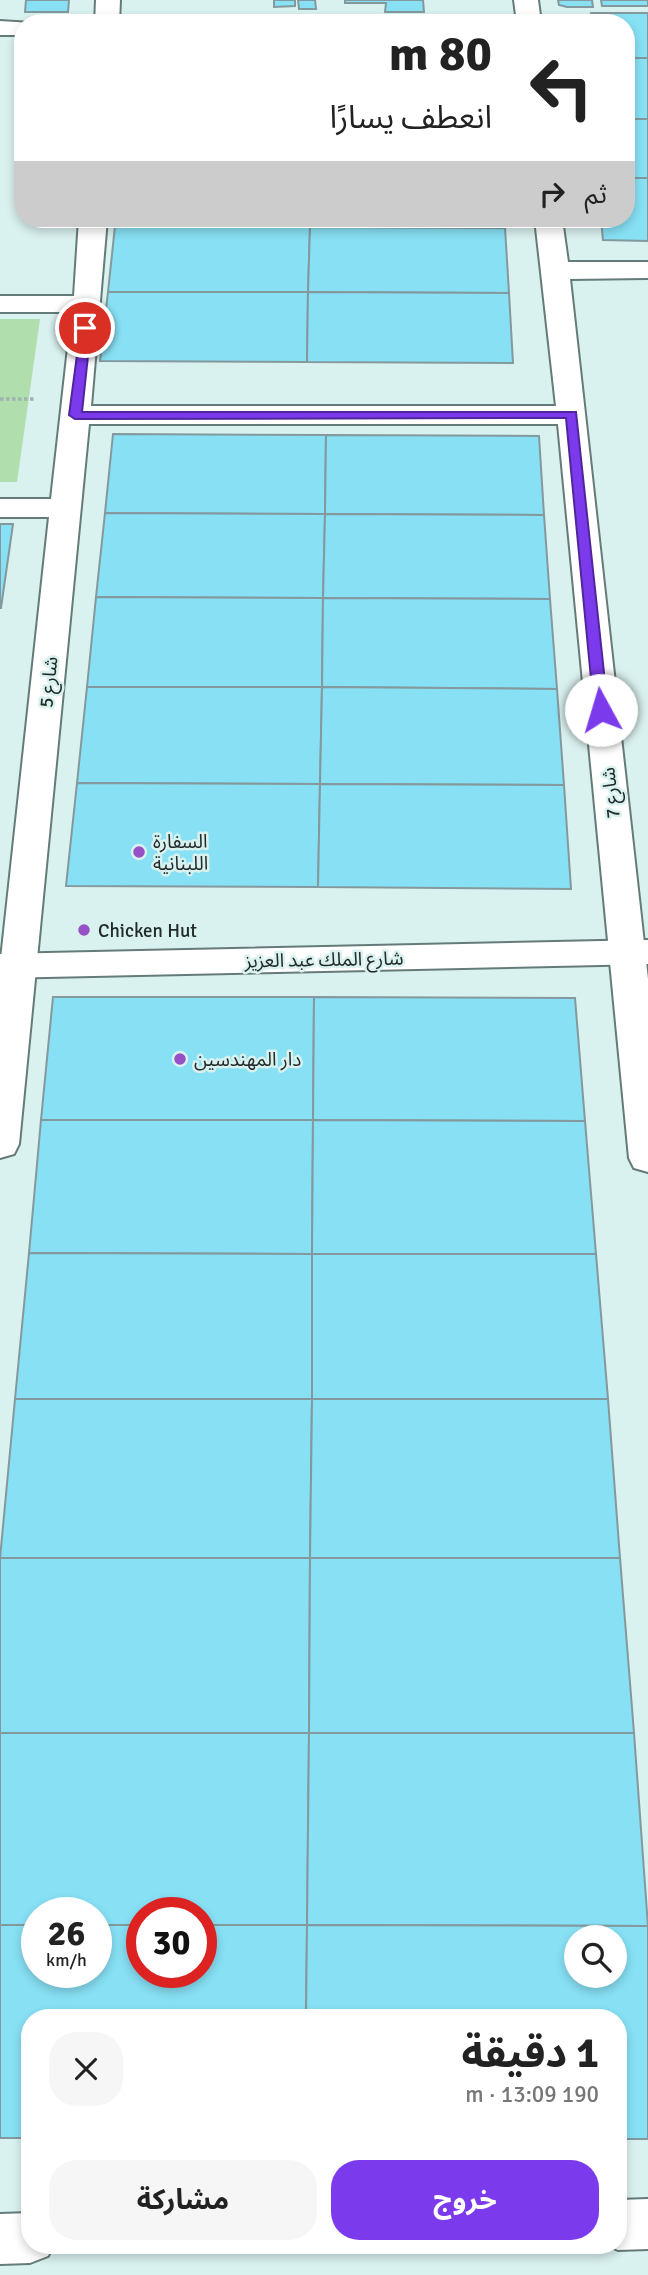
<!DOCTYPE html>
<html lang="ar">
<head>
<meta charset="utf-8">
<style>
  body { margin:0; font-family:Signika,"Noto Sans Arabic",sans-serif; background:#f6f6f6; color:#222; direction:rtl; height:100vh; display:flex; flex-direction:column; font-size:26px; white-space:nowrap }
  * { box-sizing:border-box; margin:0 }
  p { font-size:23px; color:#767676 }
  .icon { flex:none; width:38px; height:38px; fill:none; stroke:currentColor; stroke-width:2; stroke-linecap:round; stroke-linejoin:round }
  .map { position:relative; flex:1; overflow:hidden; direction:ltr }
  .panel { position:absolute; left:21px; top:2009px; width:606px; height:245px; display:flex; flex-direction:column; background:#fff; border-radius:28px; box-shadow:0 4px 10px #0003; direction:rtl }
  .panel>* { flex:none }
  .hud { position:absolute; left:14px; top:14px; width:621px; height:214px; border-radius:28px; box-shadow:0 4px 10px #0003; direction:rtl; background:#fff; color:#222; overflow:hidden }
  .tools { position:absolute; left:564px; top:1925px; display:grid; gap:14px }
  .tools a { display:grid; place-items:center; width:63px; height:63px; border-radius:50%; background:#fff; box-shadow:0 4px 10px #0003; font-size:35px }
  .speed { position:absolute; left:21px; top:1897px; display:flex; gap:14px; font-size:35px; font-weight:700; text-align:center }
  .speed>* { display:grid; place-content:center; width:91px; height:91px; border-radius:50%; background:#fff; box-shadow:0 4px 10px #0003; line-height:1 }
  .speed small { font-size:18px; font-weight:400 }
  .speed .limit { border:10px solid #d22; background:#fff; color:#111 }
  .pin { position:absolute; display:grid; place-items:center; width:60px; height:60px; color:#fff; margin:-30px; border:4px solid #fff; border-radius:50%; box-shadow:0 2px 7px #0007 }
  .me { position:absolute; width:77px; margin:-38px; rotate:354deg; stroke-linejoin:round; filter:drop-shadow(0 0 5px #0008) }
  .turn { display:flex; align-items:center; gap:24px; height:147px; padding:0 28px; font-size:32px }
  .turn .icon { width:91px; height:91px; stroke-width:2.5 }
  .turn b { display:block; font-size:49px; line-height:60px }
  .then { display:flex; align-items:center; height:66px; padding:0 28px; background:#0003; gap:14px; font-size:26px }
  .round { display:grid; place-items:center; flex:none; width:74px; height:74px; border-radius:28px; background:#f6f6f6 }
  .overview { display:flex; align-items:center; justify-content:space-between; height:119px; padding:0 28px }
  h1 { font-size:42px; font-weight:700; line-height:52px }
  .action { display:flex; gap:14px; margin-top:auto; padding:14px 28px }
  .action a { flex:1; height:80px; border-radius:28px; background:#7c3aed; color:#fff; font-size:28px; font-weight:700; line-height:80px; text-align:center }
  .action a+a { background:#f6f6f6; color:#222 }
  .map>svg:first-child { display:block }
  .green { fill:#b0dead }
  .building { fill:#87e0f4; stroke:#84999e; stroke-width:2; fill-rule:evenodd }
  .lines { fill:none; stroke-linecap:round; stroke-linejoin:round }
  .minor-casing { stroke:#657b79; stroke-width:4 }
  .tertiary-casing { stroke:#657b79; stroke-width:4 }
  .path { stroke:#9fb3b1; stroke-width:3.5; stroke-dasharray:3.5 2.5; stroke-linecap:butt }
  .minor { fill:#fff; fill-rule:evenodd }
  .tertiary { fill:#fff; fill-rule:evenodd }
  .route { fill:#7c3aed; stroke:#51269a; stroke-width:2 }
  .poi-dot { fill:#9551c5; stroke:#d9f1ef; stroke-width:2.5 }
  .labels { text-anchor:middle; stroke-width:5; stroke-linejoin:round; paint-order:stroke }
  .street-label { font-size:19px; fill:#222b2a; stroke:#d9f1ef }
  .poi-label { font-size:19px; fill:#222b2a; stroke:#d9f1ef; text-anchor:start }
</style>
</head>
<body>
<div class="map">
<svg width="648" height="2275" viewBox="0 0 648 2275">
  <rect width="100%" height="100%" fill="#d9f1ef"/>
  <path class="green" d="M0,319H40L17,482H0Z"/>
  <g class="building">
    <path d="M26,0H69L68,12H25Z"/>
    <path d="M274,0H295V6L274,7Z"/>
    <path d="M298,0H315L316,9H299Z"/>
    <path d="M345,0H423L424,12H385L386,3H345Z"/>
    <path d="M558,0H592L593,7H567L559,5Z"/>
    <path d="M601,0H648V6H602Z"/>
    <path d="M591,13H648V58H626V23H592Z"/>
    <rect x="626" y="58" width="22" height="61"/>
    <rect x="626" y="119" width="22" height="59"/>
    <path d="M626,178H648V241L603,240L601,219H626Z"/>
    <path d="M116,219H310V227L115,226Z"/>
    <path d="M310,219H504L505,228L310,227Z"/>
    <path d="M115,226L310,227L308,292H108Z"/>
    <path d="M310,227L505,228L509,293L308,292Z"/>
    <path d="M108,292H308L307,362L100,361Z"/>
    <path d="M308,292L509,293L513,363L307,362Z"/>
    <path d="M113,434L326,435L325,514L105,513Z"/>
    <path d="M326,435L539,436L544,515L325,514Z"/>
    <path d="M105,513L325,514L323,598L96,597Z"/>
    <path d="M325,514L544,515L550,599L323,598Z"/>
    <path d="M0,524H13L1,608H0Z"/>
    <path d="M96,597L323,598L322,687H87Z"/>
    <path d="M323,598L550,599L557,689L322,687Z"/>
    <path d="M87,687H322L320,784L77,783Z"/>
    <path d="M322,687L557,689L564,785L320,784Z"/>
    <path d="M77,783L320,784L318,887L66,886Z"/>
    <path d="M320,784L564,785L571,889L318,887Z"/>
    <path d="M53,997H314L313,1120H41Z"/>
    <path d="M314,997L575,998L585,1121L313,1120Z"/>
    <path d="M41,1120H313L312,1254L29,1253Z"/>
    <path d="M313,1120L585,1121L596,1254H312Z"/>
    <path d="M29,1253L312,1254V1399H15Z"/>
    <path d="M312,1254H596L608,1399H312Z"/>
    <path d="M15,1399H312L310,1558H0Z"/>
    <path d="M312,1399H608L620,1558H310Z"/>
    <path d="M0,1558H310L309,1733H0Z"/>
    <path d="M310,1558H620L634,1733H309Z"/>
    <path d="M0,1733H309L307,1925H201V1913H142V1925H96V1913H37V1925H0Z"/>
    <path d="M309,1733H634L648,1926L307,1925Z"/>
    <path d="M0,1925H37V1972H96V1925H142V1972H201V1925H307L306,2018H30V2138H0Z"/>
    <path d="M307,1925L648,1926V2139H618V2018H306ZM576,1937H614V1976H576Z"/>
  </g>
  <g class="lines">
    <defs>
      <g id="minor">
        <path d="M96,0H120L119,23H95Z"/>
        <path d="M514,0H538L541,23H517Z"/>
        <path d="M0,21L32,23H23V35H0Z"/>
        <path d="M79,219H107L91,406H556L535,219H562L568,262H648V278L570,279L648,979V1172L634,1168L629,1158L558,424H89L19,1144L14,1154L0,1158V968L49,517H0V499H51L72,312H0V296H74Z"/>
        <path d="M648,2199V2249L618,2250L607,2245H618V2200Z"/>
        <path d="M30,2213V2245H53L48,2256L30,2263L0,2264V2214Z"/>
      </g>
      <path id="tertiary" d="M648,940V964L0,978V954Z"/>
    </defs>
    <use href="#minor" class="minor-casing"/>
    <use href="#tertiary" class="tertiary-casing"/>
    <path class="path" d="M0,399H34"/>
    <use href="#minor" class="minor"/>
    <use href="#tertiary" class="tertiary"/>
  </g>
  <path class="route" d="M81,325L91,328L82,412H576L608,710L606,713L601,714L594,710L566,418L75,419L69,415Z"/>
  <g class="poi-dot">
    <circle cx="139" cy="852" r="7"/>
    <circle cx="84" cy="930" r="7"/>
    <circle cx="180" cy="1059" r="7"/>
  </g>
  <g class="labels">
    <g class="street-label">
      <text transform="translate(48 682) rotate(-84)" y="7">شارع 5</text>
      <text transform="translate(610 793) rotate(-96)" y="7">شارع 7</text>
      <text transform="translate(324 959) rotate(-1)" y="7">شارع الملك عبد العزيز</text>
    </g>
    <g class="poi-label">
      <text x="153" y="848">السفارة<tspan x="153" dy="22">اللبنانية</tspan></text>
      <text x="98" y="937">Chicken Hut</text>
      <text x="194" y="1066">دار المهندسين</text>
    </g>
  </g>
</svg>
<div class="tools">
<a><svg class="icon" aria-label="search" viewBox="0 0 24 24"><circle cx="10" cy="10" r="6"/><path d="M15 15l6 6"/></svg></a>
</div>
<div class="speed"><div>26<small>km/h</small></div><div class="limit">30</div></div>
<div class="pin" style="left:85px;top:328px;background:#d93025"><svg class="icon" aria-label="arrive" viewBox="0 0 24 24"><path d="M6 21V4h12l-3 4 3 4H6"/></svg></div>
<svg class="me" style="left:601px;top:710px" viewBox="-20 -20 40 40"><circle r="19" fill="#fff"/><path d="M0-13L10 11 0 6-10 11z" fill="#7c3aed"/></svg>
<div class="hud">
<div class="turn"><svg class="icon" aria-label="left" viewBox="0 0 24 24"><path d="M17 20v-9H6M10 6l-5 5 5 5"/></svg><div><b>80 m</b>انعطف يسارًا</div></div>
<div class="then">ثم<svg class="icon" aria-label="right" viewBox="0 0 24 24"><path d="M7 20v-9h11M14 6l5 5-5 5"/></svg></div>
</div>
<section class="panel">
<div class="overview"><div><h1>1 دقيقة</h1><p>190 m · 13:09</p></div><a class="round"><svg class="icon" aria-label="close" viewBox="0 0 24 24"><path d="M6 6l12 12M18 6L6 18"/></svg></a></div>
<div class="action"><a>خروج</a><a>مشاركة</a></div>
</section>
</div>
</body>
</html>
